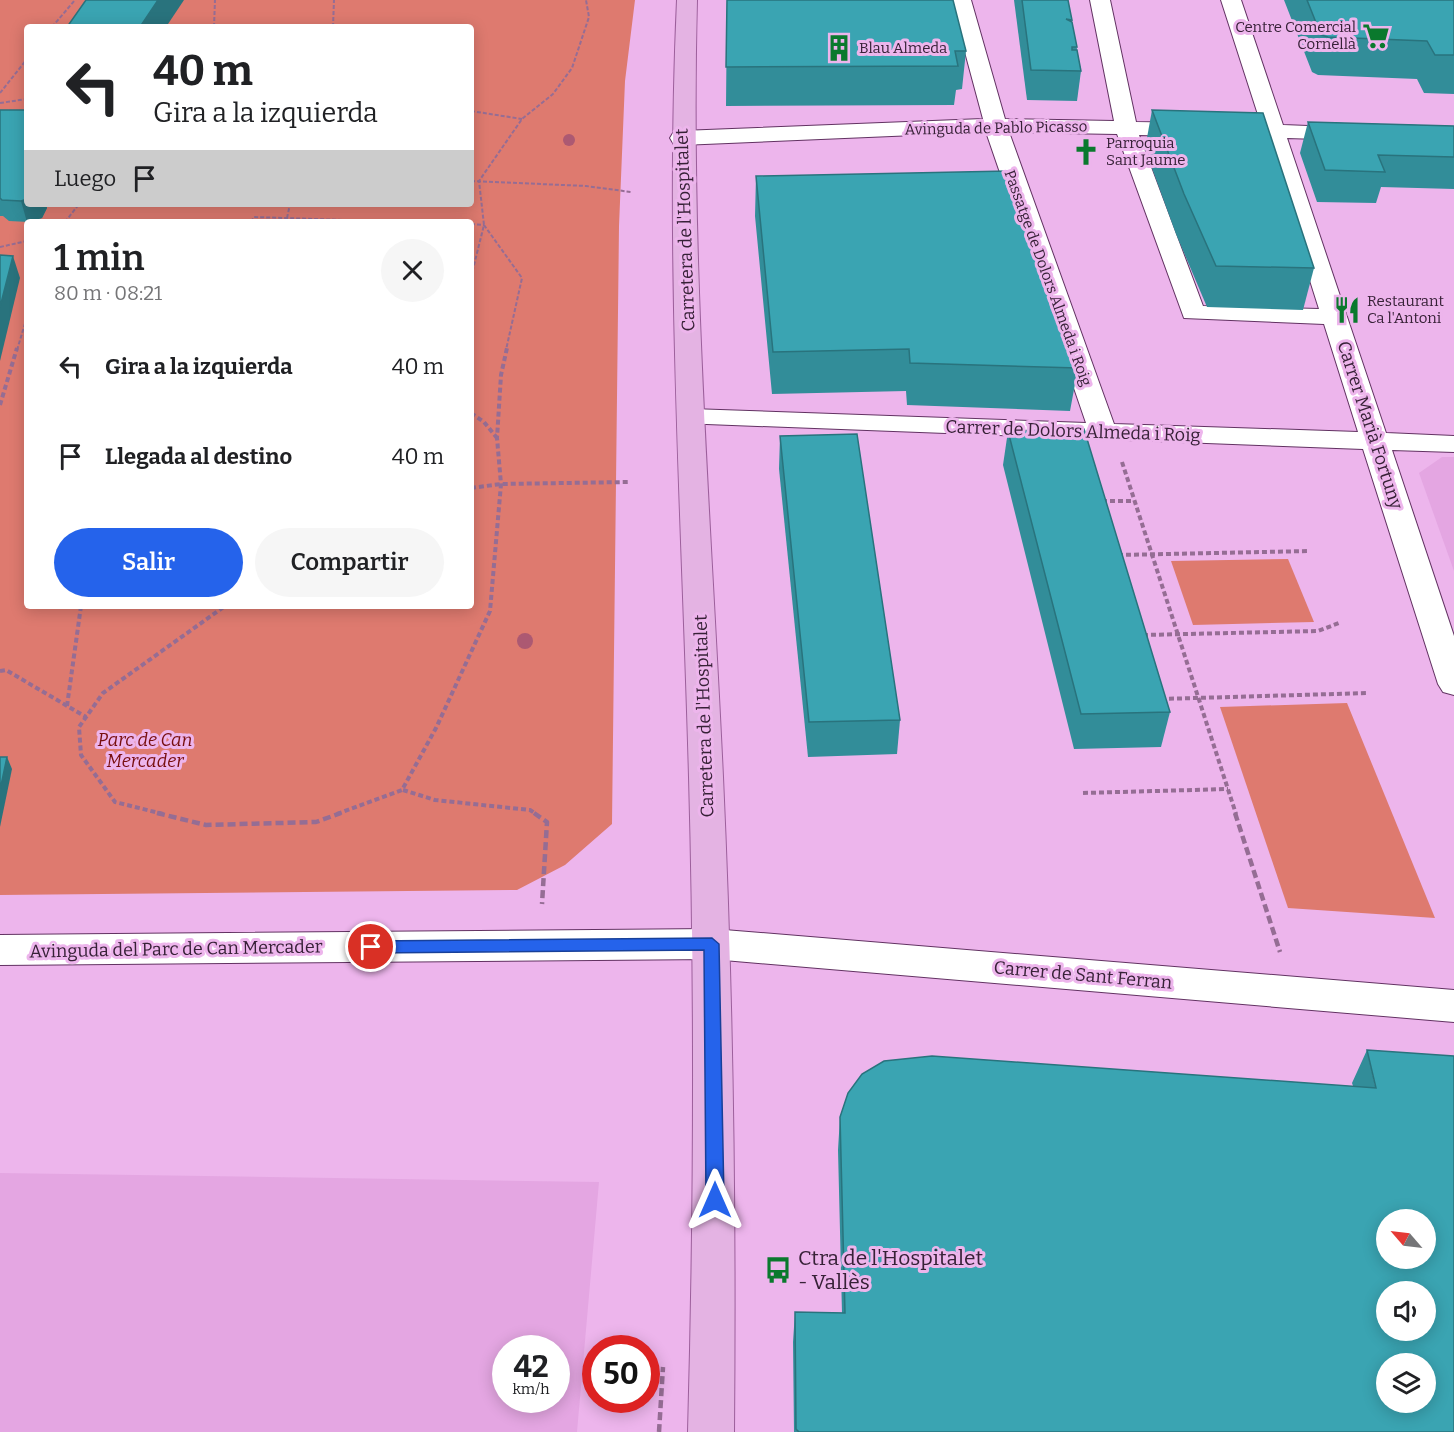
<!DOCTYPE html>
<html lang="es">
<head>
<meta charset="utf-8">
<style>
  body { margin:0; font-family:Bitter,serif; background:#f6f6f6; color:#202124; height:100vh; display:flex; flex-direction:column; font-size:22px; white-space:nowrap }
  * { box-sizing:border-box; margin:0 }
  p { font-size:20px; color:#757577 }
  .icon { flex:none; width:33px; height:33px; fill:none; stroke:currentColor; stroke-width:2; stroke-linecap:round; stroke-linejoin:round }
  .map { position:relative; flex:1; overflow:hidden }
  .details { position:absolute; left:24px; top:219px; width:450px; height:390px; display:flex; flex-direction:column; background:#fff; border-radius:6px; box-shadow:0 3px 15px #0003 }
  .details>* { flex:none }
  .guide { position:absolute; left:24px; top:24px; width:450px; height:183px; border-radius:6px; box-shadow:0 3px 15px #0003; background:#fff; color:#202124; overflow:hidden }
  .needle { width:39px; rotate:298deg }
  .controls { position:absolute; left:1376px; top:1209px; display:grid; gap:12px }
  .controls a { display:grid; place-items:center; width:60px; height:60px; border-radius:50%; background:#fff; box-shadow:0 3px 15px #0003; font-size:30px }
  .speed { position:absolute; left:492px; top:1335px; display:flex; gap:12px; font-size:30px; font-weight:700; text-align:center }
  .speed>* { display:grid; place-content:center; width:78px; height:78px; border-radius:50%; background:#fff; box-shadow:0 3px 15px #0003; line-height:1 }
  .speed small { font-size:15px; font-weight:400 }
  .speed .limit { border:9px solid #d22; background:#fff; color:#111 }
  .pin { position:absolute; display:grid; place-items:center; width:51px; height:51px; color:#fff; margin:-26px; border:3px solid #fff; border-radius:50%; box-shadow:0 2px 6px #0007 }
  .me { position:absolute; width:66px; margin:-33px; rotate:0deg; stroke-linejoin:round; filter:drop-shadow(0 0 4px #0008) }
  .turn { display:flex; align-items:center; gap:21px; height:126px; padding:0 30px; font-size:27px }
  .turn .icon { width:78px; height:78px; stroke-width:2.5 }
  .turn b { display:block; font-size:42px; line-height:51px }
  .then { display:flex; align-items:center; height:57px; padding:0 30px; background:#0003; gap:12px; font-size:22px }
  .round { display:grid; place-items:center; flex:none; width:63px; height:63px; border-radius:32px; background:#f6f6f6 }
  .summary { display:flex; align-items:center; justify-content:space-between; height:102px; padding:0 30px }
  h1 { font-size:36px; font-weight:600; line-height:45px }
  .action { display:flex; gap:12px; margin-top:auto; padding:12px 30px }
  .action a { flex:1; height:69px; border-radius:36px; background:#2563eb; color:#fff; font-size:24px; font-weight:600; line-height:69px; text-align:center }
  .action a+a { background:#f6f6f6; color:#202124 }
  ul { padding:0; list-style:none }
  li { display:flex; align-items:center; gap:18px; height:90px; padding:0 30px }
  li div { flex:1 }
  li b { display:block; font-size:22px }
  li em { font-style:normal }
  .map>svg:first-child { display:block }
  .built { fill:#e4a6e2; fill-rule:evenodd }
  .green { fill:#de7a6f; fill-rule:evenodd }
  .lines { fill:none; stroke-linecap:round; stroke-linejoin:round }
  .minor-casing { stroke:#623262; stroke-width:2 }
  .major-casing { stroke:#9c5f9b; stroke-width:2 }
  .path-far2 { stroke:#956d94; stroke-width:2; stroke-dasharray:4 2; stroke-linecap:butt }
  .path-far1 { stroke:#956d94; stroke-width:4; stroke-dasharray:5 3; stroke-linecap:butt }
  .path { stroke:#956d94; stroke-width:4.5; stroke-dasharray:8 4; stroke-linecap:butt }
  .minor { fill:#fff; fill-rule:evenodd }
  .major { fill:#e4b3e3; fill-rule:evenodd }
  .tree { fill:#ac5972 }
  .wall { fill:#328d99 }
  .shaded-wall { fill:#29737d }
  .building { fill:#3aa4b2; stroke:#29737d; stroke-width:1.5; fill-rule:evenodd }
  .route { fill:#2563eb; stroke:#184099; stroke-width:1.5 }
  .labels { text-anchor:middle; stroke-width:6; stroke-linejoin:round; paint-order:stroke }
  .far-poi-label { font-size:15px; fill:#372137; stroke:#edb5ec; text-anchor:start }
  .far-street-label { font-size:15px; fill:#372137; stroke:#edb5ec }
  .street-label { font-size:18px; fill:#372137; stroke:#edb5ec }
  .park-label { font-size:18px; font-style:italic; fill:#770e0e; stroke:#edb5ec }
  .near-poi-label { font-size:21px; fill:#372137; stroke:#edb5ec; text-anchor:start }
</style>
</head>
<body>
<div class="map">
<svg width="1454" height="1432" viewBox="0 0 1454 1432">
  <rect width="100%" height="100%" fill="#edb5ec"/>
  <g class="built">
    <path d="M1442,457H1454V571L1419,473Z"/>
    <path d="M0,1173L599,1182L577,1432H0ZM506,1348H556V1400H506Z"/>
  </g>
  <g class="green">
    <path d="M0,0H635L625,81L619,226L612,824L565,865L517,890L0,895ZM27,27H471V204H27ZM27,222H471V606H27Z"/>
    <path d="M1288,559L1314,622L1193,625L1171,561Z"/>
    <path d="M1347,703L1435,918L1288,908L1220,707Z"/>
  </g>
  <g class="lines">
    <defs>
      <g id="minor">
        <path d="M951,0H971L1005,119L1114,121L1090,0H1110L1136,122L1261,124L1221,0H1241L1283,125L1358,128L1361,133L1358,138L1350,140L1287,138L1386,433L1454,436V452L1392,450L1454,636V695L1443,692L1438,684L1363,449L681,423L677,417L681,411L691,409L1086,423L986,132L681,145L673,143L670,138L673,133L681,131L983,119ZM1009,132L1117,134L1184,318L1324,324L1358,432L1114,424ZM1139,135L1265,138L1319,309L1203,306Z"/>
        <path d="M712,929L1454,990V1022L712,959L0,965V935Z"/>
      </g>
      <path id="major" d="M677,0H697C690,260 711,518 723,777C733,995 736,1214 734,1432H688C694,1214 695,995 689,777C682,518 665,259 677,0Z"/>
    </defs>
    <use href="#minor" class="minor-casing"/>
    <use href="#major" class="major-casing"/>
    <g class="path-far2">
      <path d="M52,27L75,0"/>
      <path d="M214,27L215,0"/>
      <path d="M333,27L334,0"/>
      <path d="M0,93L27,59"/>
      <path d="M0,103L27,99"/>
      <path d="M471,111L522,119"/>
      <path d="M471,181L586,186L631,192"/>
      <path d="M287,218L290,204"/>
      <path d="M65,222L79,204"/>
      <path d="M251,222L254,217L403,222"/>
      <path d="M471,224L484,225"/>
      <path d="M484,225L522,278L506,350"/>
      <path d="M0,247L27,241"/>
      <path d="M471,277L484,225L479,181L522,119L553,94L572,68L589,17L586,0"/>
      <path d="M17,350L27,317"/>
    </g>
    <g class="path-far1">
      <path d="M0,405L17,348"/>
      <path d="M471,413L484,422L497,438"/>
      <path d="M1122,462L1236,814"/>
      <path d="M471,488L501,484L630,482"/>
      <path d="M1102,501H1134"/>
      <path d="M1118,555L1309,551"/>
      <path d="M1143,635L1318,631L1339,623"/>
      <path d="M0,671L6,670L86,717"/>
      <path d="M1161,699L1368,693"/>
      <path d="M67,706L81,606"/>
      <path d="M403,790L435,800L530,810L536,814"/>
      <path d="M1083,793L1228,789"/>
      <path d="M163,814L115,802L81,755L79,727L103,693L225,606"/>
      <path d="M337,814L402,790L436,728L490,611L501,484L497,438L501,375L507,348"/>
    </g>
    <g class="path">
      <path d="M157,813L206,825L316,822L341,813"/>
      <path d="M534,813L547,822L542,904"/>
      <path d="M1235,813L1280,952"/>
      <path d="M659,1432L663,1367"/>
    </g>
    <use href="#minor" class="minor"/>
    <use href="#major" class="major"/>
  </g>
  <g class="tree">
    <circle cx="569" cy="140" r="6"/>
    <circle cx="525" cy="641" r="8"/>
  </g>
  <g class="wall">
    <path d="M727,0L966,51L962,89L956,90L954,105L726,106Z"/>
    <path d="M1014,0H1068L1081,71L1077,101L1027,100Z"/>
    <path d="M1284,0H1454V94L1424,93L1417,79L1318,75L1312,72Z"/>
    <path d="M0,110L27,204H46L47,208L42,218L29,222L9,221L3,216H0Z"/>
    <path d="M1152,110L1314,268L1303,310L1207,307L1176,234L1145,149Z"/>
    <path d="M1308,122L1454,126V189L1381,187L1376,203L1317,202L1300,153Z"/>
    <path d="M756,176L1078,368L1070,411L907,405L906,391L772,394L755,216Z"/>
    <path d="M1008,431L1170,712L1161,747L1074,749L1003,465Z"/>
    <path d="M780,436L900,720L897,754L808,757L779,469Z"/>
    <path d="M1367,1050L1454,1432H794L793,1342L795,1312L842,1313L838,1150L840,1117L1353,1086L1352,1083Z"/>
  </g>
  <g class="shaded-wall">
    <path d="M158,0H184L166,27H140Z"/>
    <path d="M27,199V204H46L47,208L42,218L27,222L21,201Z"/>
    <path d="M13,256L20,278L0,361V307Z"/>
    <path d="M7,757L12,769L0,827V790Z"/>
  </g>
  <g class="building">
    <path d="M86,0H158L140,27H67Z"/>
    <path d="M727,0H953L966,51H955L958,66L726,67Z"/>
    <path d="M1022,0H1068L1072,20L1066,19L1072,22L1077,47H1072V50H1077L1081,71L1031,70Z"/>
    <path d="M1307,0H1454V55H1435L1427,41L1328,37L1321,35Z"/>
    <path d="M0,110H27V199L21,201L2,200L0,198Z"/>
    <path d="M1152,110L1263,113L1314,268L1216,266L1184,194Z"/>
    <path d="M1308,122L1454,126V157L1378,155L1385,172L1325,170Z"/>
    <path d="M1008,171L1078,368L910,363L909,349L773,352L756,176Z"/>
    <path d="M0,255L13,256L0,307Z"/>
    <path d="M1084,429L1170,712L1081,714L1008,431Z"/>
    <path d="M857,434L900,720L809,722L780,436Z"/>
    <path d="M0,757H7L0,790Z"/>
    <path d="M1367,1050L1454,1056V1432H799L796,1429L795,1312L845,1313L840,1117L848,1093L862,1074L884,1061L932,1056L1376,1088ZM1386,1220H1425V1258H1386ZM1386,1292H1425V1330H1386ZM1386,1364H1425V1402H1386Z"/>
  </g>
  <path class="route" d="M712,938L719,944L724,1200L721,1206L715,1208L709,1206L706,1200L704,950L371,953L364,947L371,941Z"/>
  <defs>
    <symbol id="supermarket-bare" viewBox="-9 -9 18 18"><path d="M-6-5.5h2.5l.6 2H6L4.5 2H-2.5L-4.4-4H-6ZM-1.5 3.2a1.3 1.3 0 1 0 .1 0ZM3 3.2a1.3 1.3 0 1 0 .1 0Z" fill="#0a792d" stroke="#edb5ec" stroke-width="2.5" paint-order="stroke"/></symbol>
    <symbol id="building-bare" viewBox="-9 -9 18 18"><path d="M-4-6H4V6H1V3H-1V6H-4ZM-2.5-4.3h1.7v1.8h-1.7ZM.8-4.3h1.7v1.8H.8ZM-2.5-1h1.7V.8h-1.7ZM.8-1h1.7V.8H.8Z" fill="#0a792d" stroke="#edb5ec" stroke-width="2.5" paint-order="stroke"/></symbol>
    <symbol id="church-bare" viewBox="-9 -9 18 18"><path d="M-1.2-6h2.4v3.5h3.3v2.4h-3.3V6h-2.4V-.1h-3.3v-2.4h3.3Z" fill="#0a792d" stroke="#edb5ec" stroke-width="2.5" paint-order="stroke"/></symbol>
    <symbol id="restaurant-bare" viewBox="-9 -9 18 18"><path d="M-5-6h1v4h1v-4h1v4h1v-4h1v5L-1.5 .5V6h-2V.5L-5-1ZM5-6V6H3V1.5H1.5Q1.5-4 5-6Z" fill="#0a792d" stroke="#edb5ec" stroke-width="2.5" paint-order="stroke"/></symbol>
    <symbol id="bus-bare" viewBox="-9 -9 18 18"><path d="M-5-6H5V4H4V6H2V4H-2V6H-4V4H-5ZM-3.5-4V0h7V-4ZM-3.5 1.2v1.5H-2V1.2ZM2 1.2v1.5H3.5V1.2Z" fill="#0a792d" stroke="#edb5ec" stroke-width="2.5" paint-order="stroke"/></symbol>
  </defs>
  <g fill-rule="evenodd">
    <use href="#supermarket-bare" x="1357" y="17" width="38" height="38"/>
    <use href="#building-bare" x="820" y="29" width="38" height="38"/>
    <use href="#church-bare" x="1067" y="133" width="38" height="38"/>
    <use href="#restaurant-bare" x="1328" y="291" width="38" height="38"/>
    <use href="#bus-bare" x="759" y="1251" width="38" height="38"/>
  </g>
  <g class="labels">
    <g class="far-poi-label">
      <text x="1356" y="32" text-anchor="end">Centre Comercial<tspan x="1356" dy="17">Cornellà</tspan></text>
      <text x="859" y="53">Blau Almeda</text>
      <text x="1106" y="148">Parroquia<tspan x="1106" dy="17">Sant Jaume</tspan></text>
      <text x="1367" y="306">Restaurant<tspan x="1367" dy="17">Ca l'Antoni</tspan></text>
    </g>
    <g class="far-street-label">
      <text transform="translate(996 128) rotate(-1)" y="5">Avinguda de Pablo Picasso</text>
      <text transform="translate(1048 278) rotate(70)" y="5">Passatge de Dolors Almeda i Roig</text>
    </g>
    <g class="street-label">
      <text transform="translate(685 230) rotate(-92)" y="6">Carretera de l'Hospitalet</text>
      <text transform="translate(1370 425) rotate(72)" y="6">Carrer Marià Fortuny</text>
      <text transform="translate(1073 431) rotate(2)" y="6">Carrer de Dolors Almeda i Roig</text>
      <text transform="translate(704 716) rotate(-92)" y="6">Carretera de l'Hospitalet</text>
      <text transform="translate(176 949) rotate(-1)" y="6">Avinguda del Parc de Can Mercader</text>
      <text transform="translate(1083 975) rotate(5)" y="6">Carrer de Sant Ferran</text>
    </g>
    <g class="park-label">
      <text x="145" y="746">Parc de Can<tspan x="145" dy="21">Mercader</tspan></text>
    </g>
    <g class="near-poi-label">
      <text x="798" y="1265">Ctra de l'Hospitalet<tspan x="798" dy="24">- Vallès</tspan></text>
    </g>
  </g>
</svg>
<div class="controls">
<a><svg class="needle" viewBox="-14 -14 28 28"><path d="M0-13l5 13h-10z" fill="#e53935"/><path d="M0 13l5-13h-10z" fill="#757577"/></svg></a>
<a><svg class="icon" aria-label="sound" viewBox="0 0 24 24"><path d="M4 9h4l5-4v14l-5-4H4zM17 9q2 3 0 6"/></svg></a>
<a><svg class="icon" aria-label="layers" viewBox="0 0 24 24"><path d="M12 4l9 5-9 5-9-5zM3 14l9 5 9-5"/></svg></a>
</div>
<div class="speed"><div>42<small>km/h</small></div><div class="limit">50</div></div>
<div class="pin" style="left:371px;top:947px;background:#d93025"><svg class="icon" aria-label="arrive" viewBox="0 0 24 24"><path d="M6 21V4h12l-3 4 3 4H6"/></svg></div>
<svg class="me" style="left:715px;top:1200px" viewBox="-20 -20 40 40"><path d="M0-17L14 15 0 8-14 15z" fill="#2563eb" stroke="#fff" stroke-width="4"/></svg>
<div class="guide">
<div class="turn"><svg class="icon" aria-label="left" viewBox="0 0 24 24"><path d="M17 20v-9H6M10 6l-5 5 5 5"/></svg><div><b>40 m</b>Gira a la izquierda</div></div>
<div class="then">Luego<svg class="icon" aria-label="arrive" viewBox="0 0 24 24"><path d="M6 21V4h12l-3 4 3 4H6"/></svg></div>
</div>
<section class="details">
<div class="summary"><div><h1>1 min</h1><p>80 m · 08:21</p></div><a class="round"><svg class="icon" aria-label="close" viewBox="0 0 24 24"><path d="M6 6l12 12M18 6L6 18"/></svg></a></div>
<ul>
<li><svg class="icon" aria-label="left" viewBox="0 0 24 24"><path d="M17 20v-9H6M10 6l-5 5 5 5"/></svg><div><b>Gira a la izquierda</b></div><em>40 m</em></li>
<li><svg class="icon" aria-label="arrive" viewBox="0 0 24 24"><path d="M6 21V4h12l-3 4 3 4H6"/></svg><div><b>Llegada al destino</b></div><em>40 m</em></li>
</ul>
<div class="action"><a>Salir</a><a>Compartir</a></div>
</section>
</div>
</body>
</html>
